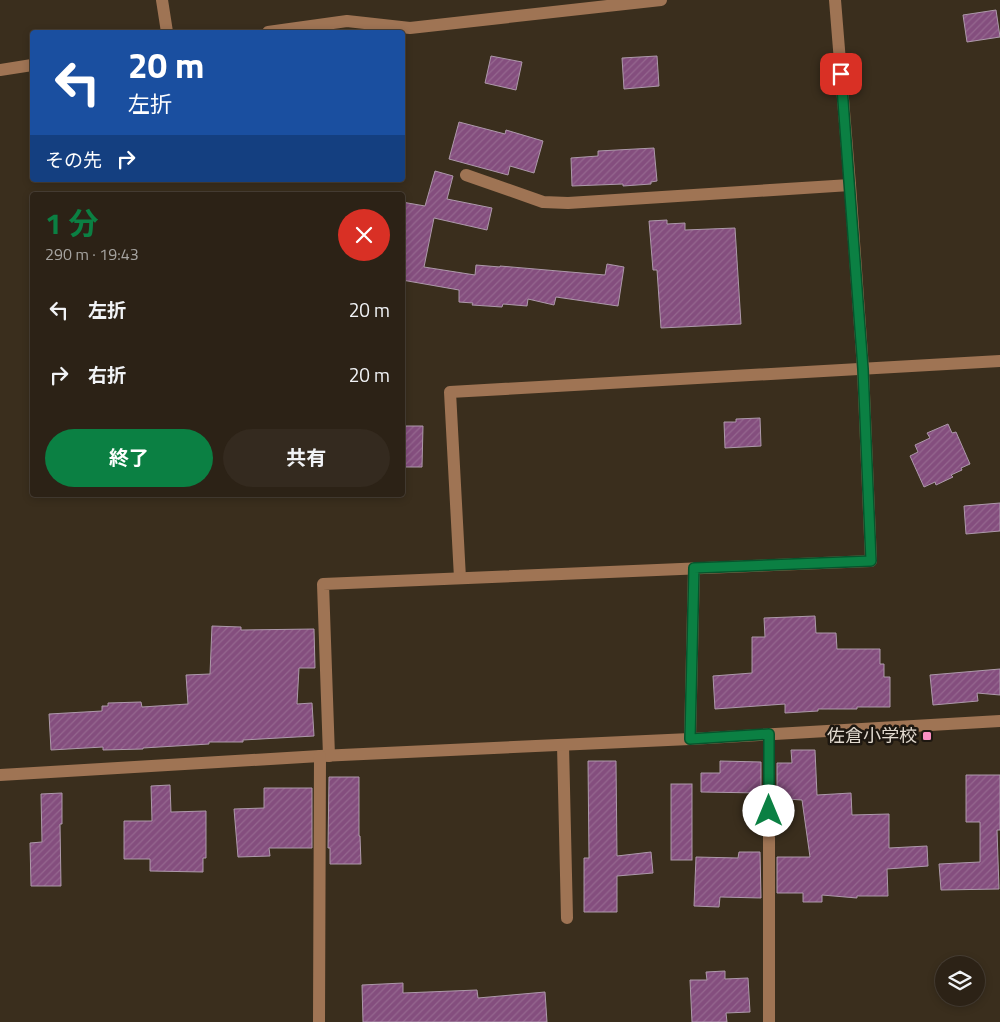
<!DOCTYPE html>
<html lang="ja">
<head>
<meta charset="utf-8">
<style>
  body { margin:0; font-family:"Titillium Web","Noto Sans JP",sans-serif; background:#342a1f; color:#f1f3f6; height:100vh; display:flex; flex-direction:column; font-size:19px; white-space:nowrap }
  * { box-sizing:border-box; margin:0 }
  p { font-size:16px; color:#a6a4a1 }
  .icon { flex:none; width:28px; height:28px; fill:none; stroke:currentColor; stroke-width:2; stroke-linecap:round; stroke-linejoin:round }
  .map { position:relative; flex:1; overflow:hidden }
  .details { position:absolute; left:30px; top:192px; width:375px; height:305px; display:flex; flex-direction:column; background:#2c2216; border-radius:5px; box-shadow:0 2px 8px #0003,0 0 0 1px #483f35 }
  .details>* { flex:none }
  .guide { position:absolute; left:30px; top:30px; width:375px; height:152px; border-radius:5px; box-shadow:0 2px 8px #0003,0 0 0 1px #483f35; background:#1a4fa0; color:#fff; overflow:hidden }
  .controls { position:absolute; left:935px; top:956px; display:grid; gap:10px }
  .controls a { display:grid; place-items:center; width:50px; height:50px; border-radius:50%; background:#2c2216; box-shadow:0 2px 8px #0003,0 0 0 1px #483f35; font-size:25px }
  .pin { position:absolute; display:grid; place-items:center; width:42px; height:42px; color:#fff; margin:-21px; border-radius:10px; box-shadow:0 2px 8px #0006 }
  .me { position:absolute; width:55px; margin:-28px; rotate:0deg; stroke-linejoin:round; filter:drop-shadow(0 0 4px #0008) }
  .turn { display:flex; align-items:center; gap:18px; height:105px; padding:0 15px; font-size:22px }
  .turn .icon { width:65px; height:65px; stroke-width:2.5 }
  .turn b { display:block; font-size:35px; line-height:42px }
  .then { display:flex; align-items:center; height:48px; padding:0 15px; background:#0003; gap:10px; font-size:19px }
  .round { display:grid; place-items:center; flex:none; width:52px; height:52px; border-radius:26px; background:#342a1f }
  .overview { display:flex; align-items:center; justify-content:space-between; height:85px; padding:0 15px }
  h1 { font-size:30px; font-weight:700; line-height:38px; color:#0b8043 }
  .primary-button { display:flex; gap:10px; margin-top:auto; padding:10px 15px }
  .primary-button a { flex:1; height:58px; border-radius:30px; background:#0b8043; color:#fff; font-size:20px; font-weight:700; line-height:58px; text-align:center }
  .primary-button a+a { background:#342a1f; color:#f1f3f6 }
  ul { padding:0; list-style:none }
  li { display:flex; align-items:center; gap:15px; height:65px; padding:0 15px }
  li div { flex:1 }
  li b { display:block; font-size:19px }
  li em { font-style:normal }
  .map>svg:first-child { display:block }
  .building { fill:url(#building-hatch); stroke:#ad99aa }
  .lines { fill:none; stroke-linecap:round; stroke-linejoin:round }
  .minor { stroke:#9f7454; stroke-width:12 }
  .route-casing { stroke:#07532c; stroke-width:12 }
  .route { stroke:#0b8043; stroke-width:9 }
  .poi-dot { fill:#fb8fc3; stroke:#1d1710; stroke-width:2 }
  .labels { text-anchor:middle; stroke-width:5; stroke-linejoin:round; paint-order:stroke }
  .poi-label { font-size:18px; fill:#e2dacf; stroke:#1d1710; text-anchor:end }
</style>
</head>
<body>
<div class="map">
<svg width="1000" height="1022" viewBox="0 0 1000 1022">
  <defs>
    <pattern id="building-hatch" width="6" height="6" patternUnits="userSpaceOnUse" patternTransform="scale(1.25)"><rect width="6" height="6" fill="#844e7e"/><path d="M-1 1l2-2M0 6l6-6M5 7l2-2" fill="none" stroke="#95678f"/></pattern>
  </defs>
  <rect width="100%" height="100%" fill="#3a2e1d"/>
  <g class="building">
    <path d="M996,10L1000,37L967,42L963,15Z"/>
    <path d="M491,56L522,62L516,90L485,83Z"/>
    <path d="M657,56L659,86L624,89L622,58Z"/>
    <path d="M459,122L505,134L506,130L543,141L534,173L510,166L508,175L449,159Z"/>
    <path d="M654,148L657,181L651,182V184L623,186V184L572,186L571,158L598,156V151Z"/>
    <path d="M435,171L453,176L447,199L492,208L487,230L434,218L424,267L475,275L476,265L500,267V266L605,275L607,264L624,267L618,306L556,297L554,305L528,299L527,306L503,304L502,307L472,305L473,303L459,302V290L402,280V202L425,206Z"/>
    <path d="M667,220V224L685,223V230L735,228L741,324L661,328L657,270H653L649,221Z"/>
    <path d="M760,418L761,446L725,448L724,422H736V419Z"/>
    <path d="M948,424L952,433L956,432L970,464L961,468L962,470L951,475L953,477L936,485L935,482L924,487L910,456L918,452L915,445L930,438L927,433Z"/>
    <path d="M402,426H423L422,467H402Z"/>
    <path d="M1000,503V531L966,534L964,506Z"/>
    <path d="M815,616L816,633H836L837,649H880V664H884V677H890V707H857V709H818V711L785,713V704L715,709L713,676L752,673V637H765L764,618Z"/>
    <path d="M212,626L241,627V630L314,629L315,668H299L297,704L312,703L314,736L243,740V742H209V744L143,748V749L103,750V747L51,750L49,714L102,711V706H108V703L141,702L142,707L188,704L186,675L210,674Z"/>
    <path d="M1000,669V695L977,693L978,701L933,705L930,675Z"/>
    <path d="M791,750H815L817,795L851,793L852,815L889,814V848L927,846L928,866L887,869L888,896H857V898L822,895V902H803V893H777V857H810L802,800L787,799V794L777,793V763H792Z"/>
    <path d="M588,761H616L617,856L651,852L653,873L617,876V912H584V858H589Z"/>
    <path d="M720,761L761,762V793L701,792V773H720Z"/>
    <path d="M966,775H1000V830H997L999,889L941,890L939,864L980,862V822H966Z"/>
    <path d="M329,777H359V836H360L361,864H330V848H328Z"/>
    <rect x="671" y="784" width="21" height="76"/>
    <path d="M170,785L171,812L206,811V858H203V872L150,871V859H124V821H152L151,786Z"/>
    <path d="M264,788H312V848H269L270,856L238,857L234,809L264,808Z"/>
    <path d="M62,793V824H60L61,886H31L30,843L42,842L41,794Z"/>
    <path d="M739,852H760L761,898L720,897L719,907L694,906L696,857L738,858Z"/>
    <path d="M725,971V979L748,978L750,1012L726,1013L727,1022H692L690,980H707L706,972Z"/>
    <path d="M403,983V993L477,990L478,998L545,992L547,1022H363L362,985Z"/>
  </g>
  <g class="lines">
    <g class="minor">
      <path d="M162,0L167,32"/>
      <path d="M268,32L347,21L410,28L661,0"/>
      <path d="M0,70L32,65"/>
      <path d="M466,175L543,202L568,203L850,185"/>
      <path d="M460,578L450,392L1000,361"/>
      <path d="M769,734V1022"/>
      <path d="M690,739L694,568"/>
      <path d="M563,745L567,918"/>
      <path d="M329,756L323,584L871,561L863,369L850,185L835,0"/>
      <path d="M0,775L320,756L690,739L1000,721"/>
      <path d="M319,1022L320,756"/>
    </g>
  </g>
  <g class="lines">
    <defs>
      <path id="route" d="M769,811V734L690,739L694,568L871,561L863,369L841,74"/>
    </defs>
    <use href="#route" class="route-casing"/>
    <use href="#route" class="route"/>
  </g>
  <rect class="poi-dot" x="922" y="731" width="10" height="10" rx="2.5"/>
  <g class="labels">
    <g class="poi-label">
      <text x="917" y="742">佐倉小学校</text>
    </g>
  </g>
</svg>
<div class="controls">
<a><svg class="icon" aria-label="layers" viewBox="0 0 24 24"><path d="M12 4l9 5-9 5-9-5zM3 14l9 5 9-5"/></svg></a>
</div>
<div class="pin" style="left:841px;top:74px;background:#d93025"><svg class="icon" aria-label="arrive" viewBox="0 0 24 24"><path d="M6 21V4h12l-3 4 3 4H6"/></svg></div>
<svg class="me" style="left:769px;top:811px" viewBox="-20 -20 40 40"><circle r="19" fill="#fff"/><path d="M0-13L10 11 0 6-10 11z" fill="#0b8043"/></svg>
<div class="guide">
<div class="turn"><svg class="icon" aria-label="left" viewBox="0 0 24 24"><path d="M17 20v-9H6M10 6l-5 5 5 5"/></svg><div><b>20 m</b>左折</div></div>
<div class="then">その先<svg class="icon" aria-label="right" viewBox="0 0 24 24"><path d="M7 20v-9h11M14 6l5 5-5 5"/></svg></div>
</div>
<section class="details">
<div class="overview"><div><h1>1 分</h1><p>290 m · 19:43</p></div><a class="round" style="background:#d93025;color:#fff"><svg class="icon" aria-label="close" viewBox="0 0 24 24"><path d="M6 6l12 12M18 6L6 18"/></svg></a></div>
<ul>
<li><svg class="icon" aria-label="left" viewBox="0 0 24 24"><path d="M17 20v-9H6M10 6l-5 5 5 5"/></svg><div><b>左折</b></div><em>20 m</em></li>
<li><svg class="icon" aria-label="right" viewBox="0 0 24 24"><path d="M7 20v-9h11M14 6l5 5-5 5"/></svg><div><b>右折</b></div><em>20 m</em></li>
</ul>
<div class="primary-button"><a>終了</a><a>共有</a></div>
</section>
</div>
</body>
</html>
